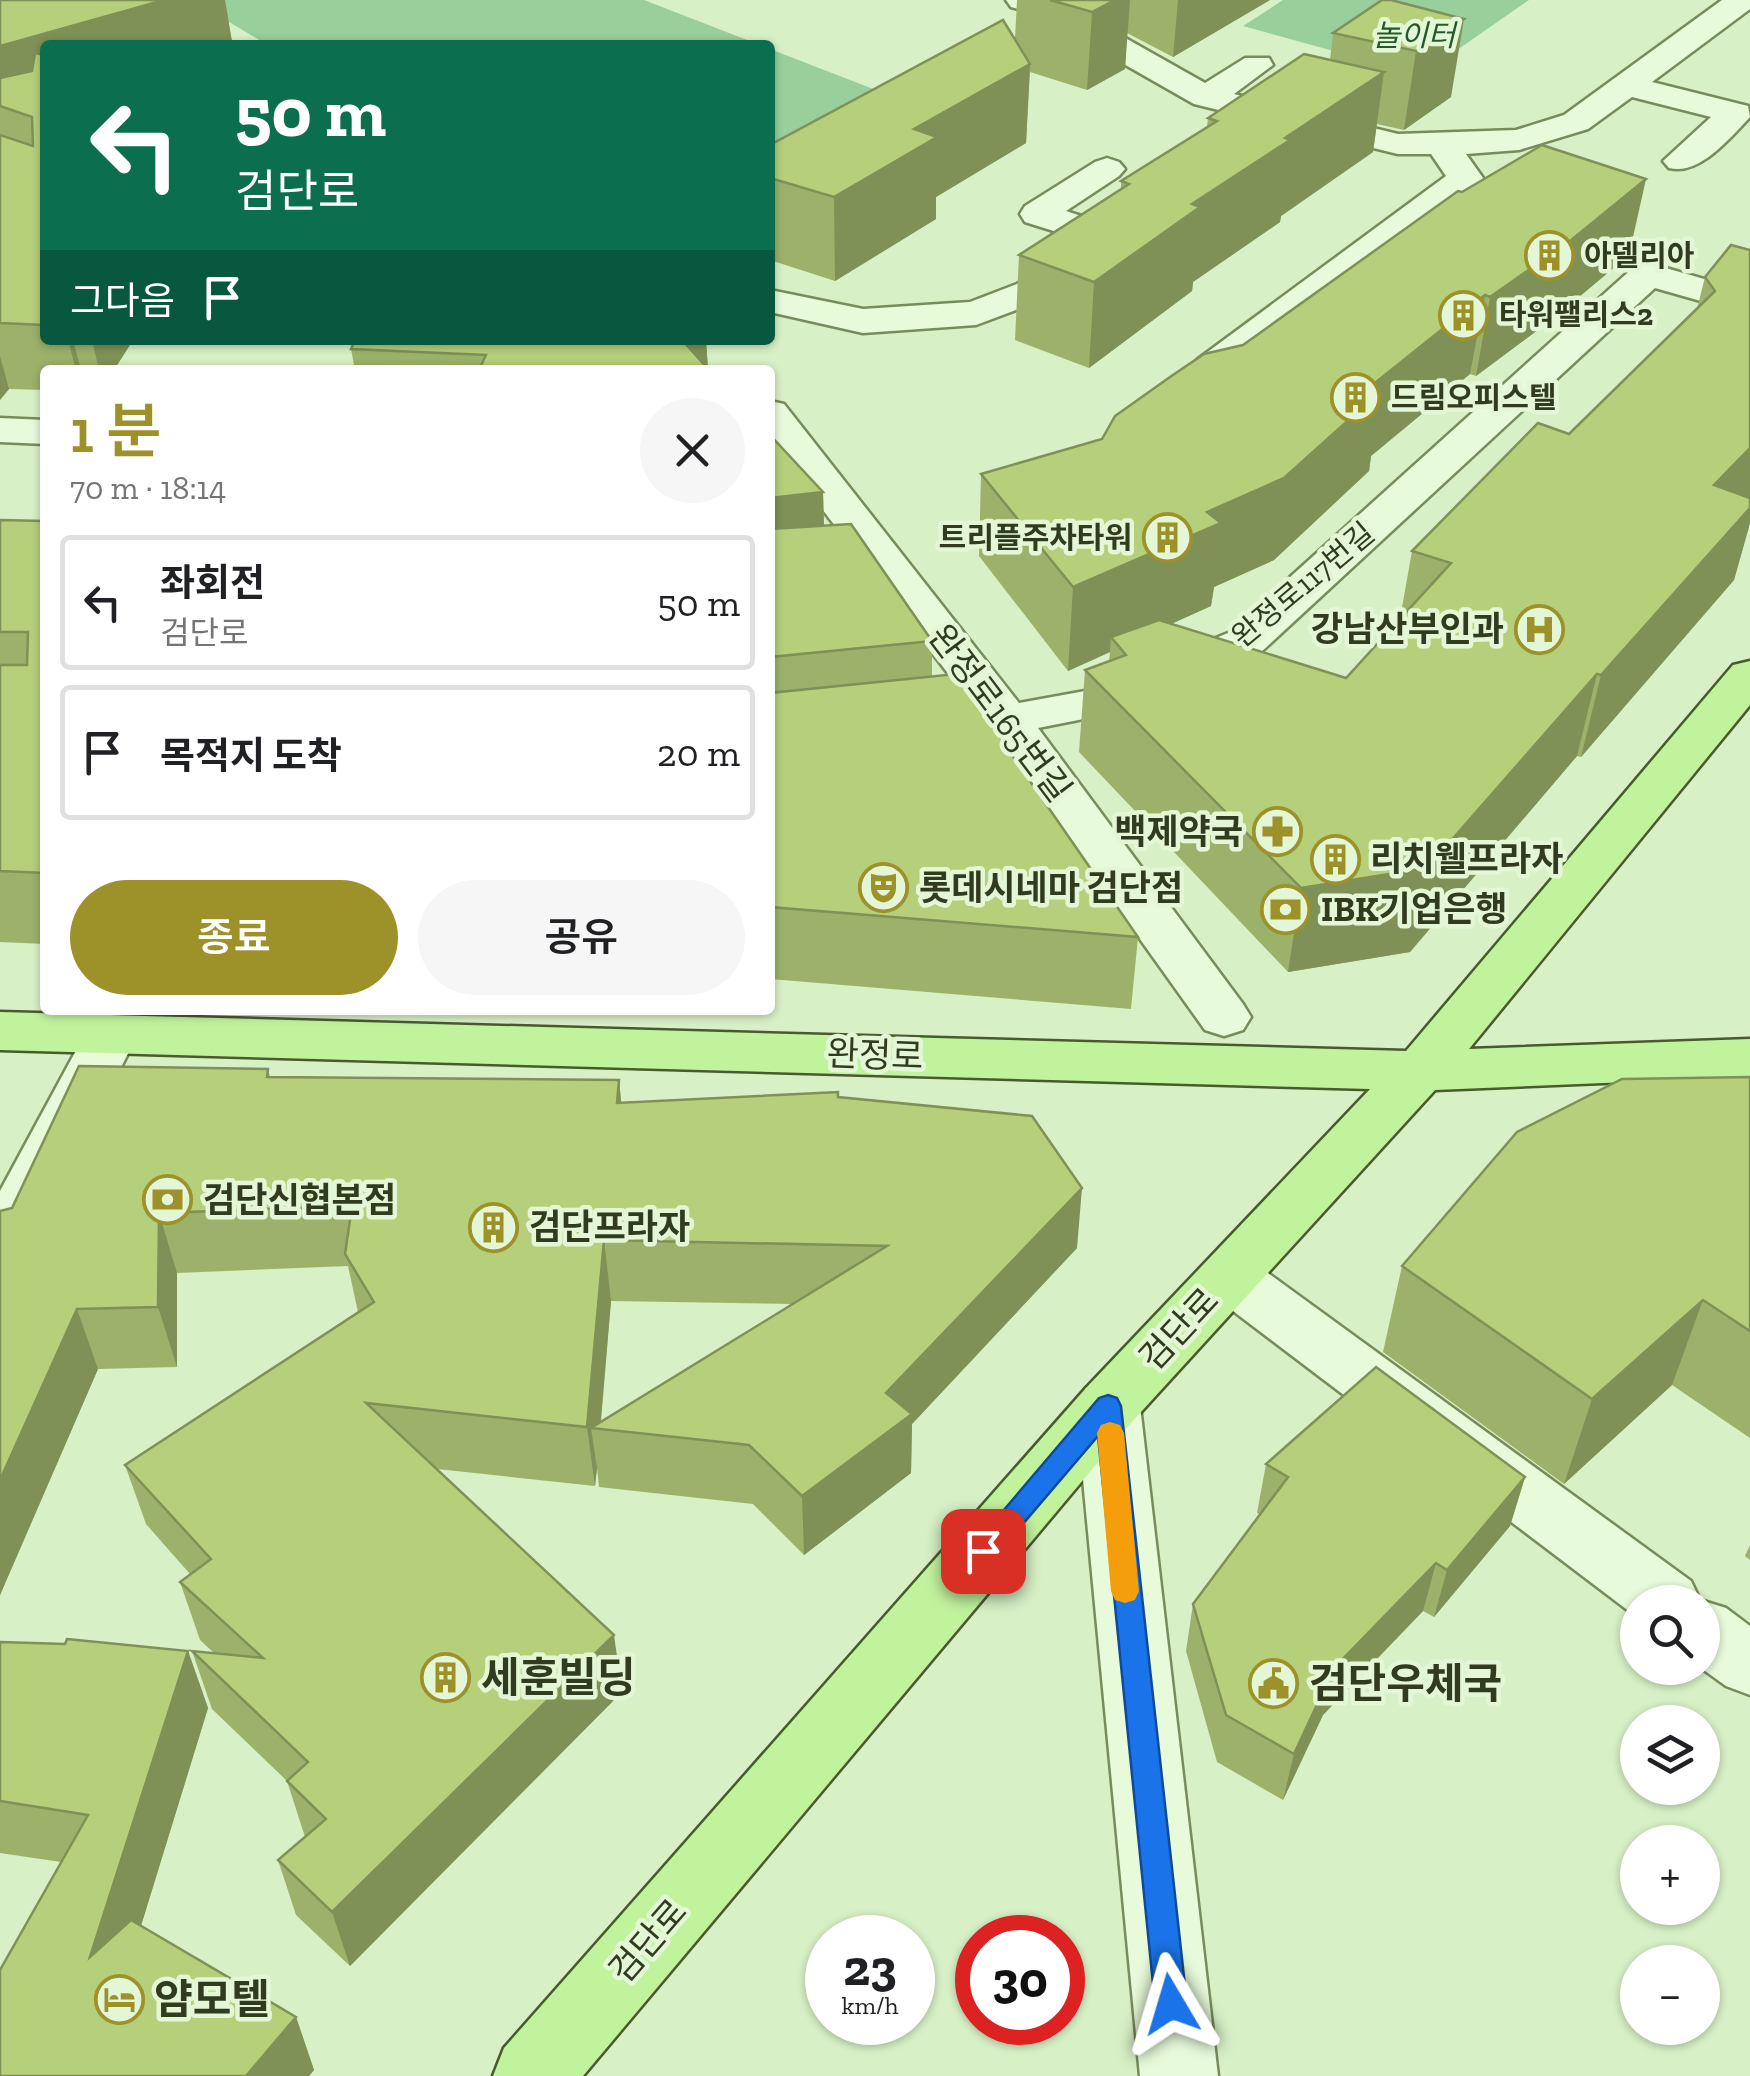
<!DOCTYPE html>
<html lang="ko">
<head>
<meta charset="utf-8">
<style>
  body { margin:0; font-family:"Zilla Slab","Noto Sans KR",serif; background:#f6f6f6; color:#202124; height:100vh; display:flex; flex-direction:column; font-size:38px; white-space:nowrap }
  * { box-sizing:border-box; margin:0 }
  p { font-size:32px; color:#757577 }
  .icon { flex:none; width:55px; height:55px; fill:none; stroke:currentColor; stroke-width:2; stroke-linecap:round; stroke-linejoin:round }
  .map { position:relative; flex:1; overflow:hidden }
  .side { position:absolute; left:40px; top:365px; width:735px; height:650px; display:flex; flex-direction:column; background:#fff; border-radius:10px; box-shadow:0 2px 8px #0004 }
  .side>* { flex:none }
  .top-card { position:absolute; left:40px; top:40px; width:735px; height:305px; border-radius:10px; box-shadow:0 2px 8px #0004; background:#0b6e4f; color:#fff; overflow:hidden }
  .controls { position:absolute; left:1620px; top:1585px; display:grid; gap:20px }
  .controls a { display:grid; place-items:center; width:100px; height:100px; border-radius:50%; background:#fff; box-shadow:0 2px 8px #0004; font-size:50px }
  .speed { position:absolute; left:805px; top:1915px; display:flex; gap:20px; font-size:50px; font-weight:700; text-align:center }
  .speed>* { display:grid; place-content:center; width:130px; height:130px; border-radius:50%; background:#fff; box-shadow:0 2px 8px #0004; line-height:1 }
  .speed small { font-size:25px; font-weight:400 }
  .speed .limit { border:15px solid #d22; background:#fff; color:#111 }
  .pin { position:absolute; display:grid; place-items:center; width:85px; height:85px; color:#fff; margin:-42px; border-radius:20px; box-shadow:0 5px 15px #0006 }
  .me { position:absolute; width:110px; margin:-55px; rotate:353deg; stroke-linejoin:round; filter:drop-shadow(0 0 8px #0008) }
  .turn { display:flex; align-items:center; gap:35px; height:210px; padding:0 30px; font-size:45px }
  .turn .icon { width:130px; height:130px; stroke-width:2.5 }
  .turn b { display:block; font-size:70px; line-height:85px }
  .then { display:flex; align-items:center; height:95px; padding:0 30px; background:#0003; gap:20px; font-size:38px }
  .round { display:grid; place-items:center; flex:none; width:105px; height:105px; border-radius:52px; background:#f6f6f6 }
  .overview { display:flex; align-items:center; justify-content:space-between; height:170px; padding:0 30px }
  h1 { font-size:60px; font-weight:600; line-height:75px; color:#9d9129 }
  .action { display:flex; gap:20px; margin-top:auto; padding:20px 30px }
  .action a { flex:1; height:115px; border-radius:60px; background:#9d9129; color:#fff; font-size:40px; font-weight:600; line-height:115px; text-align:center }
  .action a+a { background:#f6f6f6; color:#202124 }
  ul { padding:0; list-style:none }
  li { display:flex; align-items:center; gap:30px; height:135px; margin:0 20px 15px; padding:0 10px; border:5px solid #e0e0e0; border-radius:10px }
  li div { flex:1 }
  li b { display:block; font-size:38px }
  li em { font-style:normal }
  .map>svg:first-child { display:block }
  .green { fill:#99cf9a }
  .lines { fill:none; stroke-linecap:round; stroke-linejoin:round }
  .minor-casing { stroke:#778c5b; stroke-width:5 }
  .major-casing { stroke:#4a5a2f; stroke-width:5 }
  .minor { fill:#e7fada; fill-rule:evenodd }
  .major { fill:#c1f39d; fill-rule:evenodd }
  .wall { fill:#9cb26a; fill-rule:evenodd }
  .shaded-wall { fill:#7f9156 }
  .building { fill:#b5cf7b; stroke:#7f9156; stroke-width:2.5 }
  .route { fill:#1a73e8; stroke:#114b97; stroke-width:2.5 }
  .slow { fill:#f59e0b }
  .labels { text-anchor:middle; stroke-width:9; stroke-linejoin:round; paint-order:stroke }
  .far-park-label { font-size:30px; font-style:italic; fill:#25592d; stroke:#e3f7d6 }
  .far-poi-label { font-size:30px; font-weight:bold; fill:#313c1f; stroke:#e3f7d6; text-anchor:start }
  .far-street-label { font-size:30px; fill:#313c1f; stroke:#e3f7d6 }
  .poi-label { font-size:35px; font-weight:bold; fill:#313c1f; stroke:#e3f7d6; text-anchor:start }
  .street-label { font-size:35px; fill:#313c1f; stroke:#e3f7d6 }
  .near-poi-label { font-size:42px; font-weight:bold; fill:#313c1f; stroke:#e3f7d6; text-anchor:start }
</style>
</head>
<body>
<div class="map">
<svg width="1750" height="2076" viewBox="0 0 1750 2076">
  <rect width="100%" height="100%" fill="#d7f0c6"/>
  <g class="green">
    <path d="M192,0H644L760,45H268Z"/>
    <path d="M1283,0H1529L1421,75L1243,26Z"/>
    <path d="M770,49L881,92L770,158Z"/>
  </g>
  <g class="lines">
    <defs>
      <g id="minor">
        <path d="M1006,0H1058L1205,83L1245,58H1269L1273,65L1234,94L1398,134L1516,130L1564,115L1722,0H1750V9L1652,82L1748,106L1750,117C1730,138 1699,176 1669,168L1663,161L1711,117L1632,97L1588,129L1519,150L1466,154L1483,178L1478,186L1226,375L1212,379L1198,375L1192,367L1198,359L1446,176L1431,154H1398L1194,104L1036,14L1011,7Z"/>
        <path d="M1107,158L1119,162L1125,169L1119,176L1066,211L1124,230L1129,238L1124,246L1111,249L1025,222L1020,214L1025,206L1095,162Z"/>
        <path d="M1080,248L1093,251L1099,259L1093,267L1043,300L976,325L863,333L770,312V290L863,309L970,302L1017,284L1067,251Z"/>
        <path d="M1648,263L1750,292V315L1655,288L1260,653L1114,713L1038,728L1243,1004L1251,1017L1243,1030L1224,1036L1205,1030L995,736L770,762V732L976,710L770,441V401L784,404L1019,703L1085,691L1228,633L1635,266Z"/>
        <path d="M0,418L45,420V444L0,442Z"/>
        <path d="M111,1015L130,1021L138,1034L21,1263L0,1270V1191L92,1021Z"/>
        <path d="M1229,1253L1250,1260L1691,1581L1700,1600L1726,1608L1750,1626V1695L1726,1686L1701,1668L1702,1602H1638V1618L1208,1292L1199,1276L1208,1260Z"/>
        <path d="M1108,1381L1130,1388L1140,1406L1218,2076H1140L1076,1406L1086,1388Z"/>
      </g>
      <path id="major" d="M1750,661V705L1469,1049L1750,1039V1077L1435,1090L1130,1424L583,2076H493L504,2048L1086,1388L1370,1089L0,1050V1012L1406,1051L1733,665Z"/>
    </defs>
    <use href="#minor" class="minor-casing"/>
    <use href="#major" class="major-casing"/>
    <use href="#minor" class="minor"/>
    <use href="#major" class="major"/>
  </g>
  <g class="wall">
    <path d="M0,0H225L232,42L45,45V340H133L114,370H45V390L9,389L0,400Z"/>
    <path d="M1017,0H1270L1173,57L1127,33L1125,69L1087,90L1030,72L1026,143L936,197V219L835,281L770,260V145L1015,39Z"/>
    <path d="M1382,0L1451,97L1404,130L1377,124L1373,152L1281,216L1280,222L1193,282L1192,291L1089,368L1015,340L1019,255L1121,190V181L1207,127L1208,118L1330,60L1333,33Z"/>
    <path d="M1750,250V523L1734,580L1581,757L1577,756L1410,952L1288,972L1079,752L1085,670L1109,661L1110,652L1068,671L979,556L981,474L1102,439L1204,354L1629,255L1554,318L1476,376L1470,374L1371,456L1369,471L1274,560L1214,587L1211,606L1171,624L1346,678L1400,619L1412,551L1569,434L1697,309L1705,277Z"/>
    <path d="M355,340H706L708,368L709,370H355L351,349Z"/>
    <path d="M770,435L823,492L824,525L932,641V676L1138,937L1131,1009L770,979Z"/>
    <path d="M0,520L45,521V944L0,942Z"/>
    <path d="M268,1069L270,1077L619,1080L621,1102L839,1098L1077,1248L912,1424L911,1473L804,1555L753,1504L599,1487L597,1468L595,1486L437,1469L622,1692L350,1966L296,1915L278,1860L305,1837L287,1781L212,1709L192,1651L214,1653L200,1640L180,1582L190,1574L146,1524L125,1465L358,1312L348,1266L177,1273V1367L98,1369L0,1595V1211L12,1208ZM611,1301L792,1304L601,1422Z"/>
    <path d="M1750,1077V1438L1672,1385L1564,1484L1383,1352L1402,1266Z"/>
    <path d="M1266,1464L1525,1477L1510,1526L1434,1617L1423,1611L1323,1715L1283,1800L1217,1762L1186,1651L1193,1604L1260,1514L1257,1513Z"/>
    <path d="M1750,1545V1560L1745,1556Z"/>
    <path d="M0,1642L188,1651L208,1708L141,1926L296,2017L314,2070L309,2076H0L61,1862L0,1853Z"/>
  </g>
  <g class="shaded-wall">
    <path d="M164,0H225L232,42L222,45H45V97L0,106V46Z"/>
    <path d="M1115,0H1130L1125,69L1087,90L1092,12Z"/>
    <path d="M1178,0H1270L1173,57Z"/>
    <path d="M1464,19L1451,97L1404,130L1416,51Z"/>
    <path d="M1030,64L1026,143L936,197V219L835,281L834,197L914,129Z"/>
    <path d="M1384,72L1373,152L1281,216L1280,222L1193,282L1192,291L1089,368L1094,282L1192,204L1285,138Z"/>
    <path d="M1646,179L1629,255L1554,318L1476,376L1490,297Z"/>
    <path d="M1485,295L1470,374L1371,456L1369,471L1274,560L1214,587L1211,606L1120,647L1111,637L1110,652L1068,671L1073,587L1207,512L1370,387Z"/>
    <path d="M68,340H73L81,370H76Z"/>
    <path d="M92,340H133L114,370H99Z"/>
    <path d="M692,340H706L708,370L683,341Z"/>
    <path d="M0,356L9,389L0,400Z"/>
    <path d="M1750,448V503L1714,485Z"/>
    <path d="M823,492L825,561L770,567V498Z"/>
    <path d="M1750,508V523L1734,580L1581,757L1601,675Z"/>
    <path d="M1597,674L1577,756L1410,952L1288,972L1301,888Z"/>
    <path d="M619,1080L625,1140L617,1103Z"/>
    <path d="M1082,1188L1077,1248L912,1424L911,1473L804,1555L802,1496L886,1393Z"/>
    <path d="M159,1213L177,1273V1367L158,1307Z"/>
    <path d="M604,1240L611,1301L600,1428H591L597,1468L595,1486L587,1427Z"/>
    <path d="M1703,1300L1672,1385L1564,1484L1592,1399Z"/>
    <path d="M77,1309L98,1369L0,1595V1480Z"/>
    <path d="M1525,1477L1510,1526L1434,1617L1447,1570Z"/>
    <path d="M1436,1563L1423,1611L1323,1715L1283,1800L1294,1754L1334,1668Z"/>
    <path d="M614,1635L622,1692L350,1966L332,1912Z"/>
    <path d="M188,1651L208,1708L115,2010L90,1957Z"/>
    <path d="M296,2017L314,2070L309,2076H246Z"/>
  </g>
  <g class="building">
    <path d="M0,0H164L0,46Z"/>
    <path d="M1050,0H1115L1092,12Z"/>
    <path d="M1382,0H1391L1464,19L1416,51L1333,33Z"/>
    <path d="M1003,20L1030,64L914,129L937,137L834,197L770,178V145Z"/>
    <path d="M35,53L45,55V325L0,323V135L33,146L32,117L0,106V78L32,71Z"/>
    <path d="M1304,54L1384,72L1285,138L1290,140L1192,204L1200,207L1094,282L1019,255L1129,184L1121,181L1217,121L1208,118Z"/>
    <path d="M1542,145L1646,179L1570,241L1490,297L1485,295L1370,387L1382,390L1284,478L1207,512L1221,523L1073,587L981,474L1102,439L1115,416L1170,377L1204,354L1243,345L1458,191L1462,192Z"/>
    <path d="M1731,245L1750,250V448L1714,485L1750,498V508L1601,675L1597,674L1427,868L1301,888L1085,670L1126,655L1111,637L1159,620L1346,678L1451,563L1412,551L1538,423L1569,434L1715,291L1705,277Z"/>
    <path d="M355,340H692L683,341L709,370H479L486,355L351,349Z"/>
    <path d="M770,435L823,492L770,498Z"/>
    <path d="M0,520L45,521V873L0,871V665H27L28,632H0Z"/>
    <path d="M851,524L932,641L770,657V529Z"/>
    <path d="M956,674L1138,937L770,907V693Z"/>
    <path d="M79,1066L268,1069L267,1077L619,1080L617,1103L838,1092V1097L1032,1116L1082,1188L886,1393L912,1414L802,1496L749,1445L591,1428L887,1246L604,1240L587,1427L366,1403L614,1635L332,1912L278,1860L326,1819L287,1781L308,1762L192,1651L263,1658L180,1582L211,1559L125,1465L374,1302L345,1254L352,1206L159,1213L158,1307L77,1309L0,1480V1211L12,1208Z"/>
    <path d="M1750,1077V1331L1703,1300L1592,1399L1402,1266L1517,1132L1622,1079Z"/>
    <path d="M1376,1367L1525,1477L1447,1570L1436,1563L1334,1668L1294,1754L1226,1715L1193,1604L1288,1477L1266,1464Z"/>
    <path d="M67,1639L188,1651L90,1957L131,1920L296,2017L246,2076H0V1970L88,1815L0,1801V1642L65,1644Z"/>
  </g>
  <path class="route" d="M1108,1395L1117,1398L1121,1406L1187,2004L1182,2015L1171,2019L1159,2015L1155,2004L1098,1436L993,1559L983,1563L973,1559L969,1551L1099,1398Z"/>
  <path class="slow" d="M1110,1422L1120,1425L1124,1433L1139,1591L1135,1600L1125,1603L1115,1600L1111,1591L1097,1433L1101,1425Z"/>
  <defs>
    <symbol id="building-ring" viewBox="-11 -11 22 22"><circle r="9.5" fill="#e3f7d6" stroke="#9d9129" stroke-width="1.5"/><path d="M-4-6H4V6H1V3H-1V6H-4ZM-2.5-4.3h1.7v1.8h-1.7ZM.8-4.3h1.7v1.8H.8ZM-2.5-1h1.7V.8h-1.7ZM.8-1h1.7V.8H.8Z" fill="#9d9129"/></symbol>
    <symbol id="hospital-ring" viewBox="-11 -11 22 22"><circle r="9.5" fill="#e3f7d6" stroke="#9d9129" stroke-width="1.5"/><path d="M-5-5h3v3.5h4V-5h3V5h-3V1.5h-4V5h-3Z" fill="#9d9129"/></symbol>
    <symbol id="pharmacy-ring" viewBox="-11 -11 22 22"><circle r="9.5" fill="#e3f7d6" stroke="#9d9129" stroke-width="1.5"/><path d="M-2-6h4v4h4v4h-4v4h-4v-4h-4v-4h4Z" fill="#9d9129"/></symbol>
    <symbol id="theatre-ring" viewBox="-11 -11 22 22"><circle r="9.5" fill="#e3f7d6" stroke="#9d9129" stroke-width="1.5"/><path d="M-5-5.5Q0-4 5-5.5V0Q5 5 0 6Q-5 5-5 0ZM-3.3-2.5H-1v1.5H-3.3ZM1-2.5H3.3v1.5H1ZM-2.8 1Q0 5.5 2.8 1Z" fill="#9d9129"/></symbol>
    <symbol id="bank-ring" viewBox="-11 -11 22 22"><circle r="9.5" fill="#e3f7d6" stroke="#9d9129" stroke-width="1.5"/><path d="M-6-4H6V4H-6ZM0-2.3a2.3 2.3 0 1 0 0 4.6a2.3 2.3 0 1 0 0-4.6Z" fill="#9d9129"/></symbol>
    <symbol id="civic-ring" viewBox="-11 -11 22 22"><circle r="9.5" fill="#e3f7d6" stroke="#9d9129" stroke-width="1.5"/><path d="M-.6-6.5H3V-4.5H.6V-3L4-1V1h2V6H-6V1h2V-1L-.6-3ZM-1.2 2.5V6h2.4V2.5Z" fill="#9d9129"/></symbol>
    <symbol id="hotel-ring" viewBox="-11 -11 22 22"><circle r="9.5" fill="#e3f7d6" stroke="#9d9129" stroke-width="1.5"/><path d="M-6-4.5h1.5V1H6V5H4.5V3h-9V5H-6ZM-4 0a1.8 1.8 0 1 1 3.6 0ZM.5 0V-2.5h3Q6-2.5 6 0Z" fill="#9d9129"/></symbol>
  </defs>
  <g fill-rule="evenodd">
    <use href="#building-ring" x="1522" y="228" width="55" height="55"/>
    <use href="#building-ring" x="1436" y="288" width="55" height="55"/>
    <use href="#building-ring" x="1328" y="370" width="55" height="55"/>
    <use href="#building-ring" x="1140" y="510" width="55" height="55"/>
    <use href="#hospital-ring" x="1512" y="602" width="55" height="55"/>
    <use href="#pharmacy-ring" x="1250" y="804" width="55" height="55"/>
    <use href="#building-ring" x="1308" y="832" width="55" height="55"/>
    <use href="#theatre-ring" x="856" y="860" width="55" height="55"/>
    <use href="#bank-ring" x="1258" y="882" width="55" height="55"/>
    <use href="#bank-ring" x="140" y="1172" width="55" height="55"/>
    <use href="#building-ring" x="466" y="1200" width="55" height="55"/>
    <use href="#building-ring" x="418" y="1650" width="55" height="55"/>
    <use href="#civic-ring" x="1246" y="1656" width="55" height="55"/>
    <use href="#hotel-ring" x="92" y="1972" width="55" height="55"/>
  </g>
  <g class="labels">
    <g class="far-park-label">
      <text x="1414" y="46">놀이터</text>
    </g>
    <g class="far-poi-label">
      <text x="1584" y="266">아델리아</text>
      <text x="1499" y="325">타워팰리스2</text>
      <text x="1391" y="408">드림오피스텔</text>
      <text x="1132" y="548" text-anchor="end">트리플주차타워</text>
    </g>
    <g class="far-street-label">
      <text transform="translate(1303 585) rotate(-40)" y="10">완정로117번길</text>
    </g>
    <g class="poi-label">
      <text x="1504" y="641" text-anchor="end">강남산부인과</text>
      <text x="1243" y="844" text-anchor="end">백제약국</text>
      <text x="1370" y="871">리치웰프라자</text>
      <text x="919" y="900">롯데시네마 검단점</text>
      <text x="1321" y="921">IBK기업은행</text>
      <text x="203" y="1212">검단신협본점</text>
      <text x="529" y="1239">검단프라자</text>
    </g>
    <g class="street-label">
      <text transform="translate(1000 713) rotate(53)" y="12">완정로165번길</text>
      <text transform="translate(875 1055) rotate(2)" y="12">완정로</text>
      <text transform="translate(1179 1329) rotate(-47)" y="12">검단로</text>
      <text transform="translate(648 1941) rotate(-49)" y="12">검단로</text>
    </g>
    <g class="near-poi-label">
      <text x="481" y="1692">세훈빌딩</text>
      <text x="1309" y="1698">검단우체국</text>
      <text x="154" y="2014">얌모텔</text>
    </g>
  </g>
</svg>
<div class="controls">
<a><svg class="icon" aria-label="search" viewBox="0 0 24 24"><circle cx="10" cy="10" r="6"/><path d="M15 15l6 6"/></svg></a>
<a><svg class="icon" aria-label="layers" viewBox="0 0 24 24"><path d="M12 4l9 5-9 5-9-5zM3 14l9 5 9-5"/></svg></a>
<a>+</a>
<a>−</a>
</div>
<div class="speed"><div>23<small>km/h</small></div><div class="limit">30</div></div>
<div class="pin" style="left:983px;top:1551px;background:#d93025"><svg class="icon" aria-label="arrive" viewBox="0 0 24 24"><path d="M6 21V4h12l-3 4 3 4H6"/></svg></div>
<svg class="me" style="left:1171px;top:2004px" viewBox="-20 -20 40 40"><path d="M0-17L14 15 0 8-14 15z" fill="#1a73e8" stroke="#fff" stroke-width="4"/></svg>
<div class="top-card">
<div class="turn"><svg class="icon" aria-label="left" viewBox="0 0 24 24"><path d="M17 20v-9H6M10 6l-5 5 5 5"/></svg><div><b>50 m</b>검단로</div></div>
<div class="then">그다음<svg class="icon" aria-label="arrive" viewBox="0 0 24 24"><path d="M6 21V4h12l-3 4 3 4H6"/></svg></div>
</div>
<section class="side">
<div class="overview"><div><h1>1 분</h1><p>70 m · 18:14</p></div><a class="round"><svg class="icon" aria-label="close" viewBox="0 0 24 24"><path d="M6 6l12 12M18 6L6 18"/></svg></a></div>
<ul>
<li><svg class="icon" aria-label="left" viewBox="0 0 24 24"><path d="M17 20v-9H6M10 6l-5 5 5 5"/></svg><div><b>좌회전</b><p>검단로</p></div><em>50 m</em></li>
<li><svg class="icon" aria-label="arrive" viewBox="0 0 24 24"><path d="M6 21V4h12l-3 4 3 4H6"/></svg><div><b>목적지 도착</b></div><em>20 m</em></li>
</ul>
<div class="action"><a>종료</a><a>공유</a></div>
</section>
</div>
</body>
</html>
